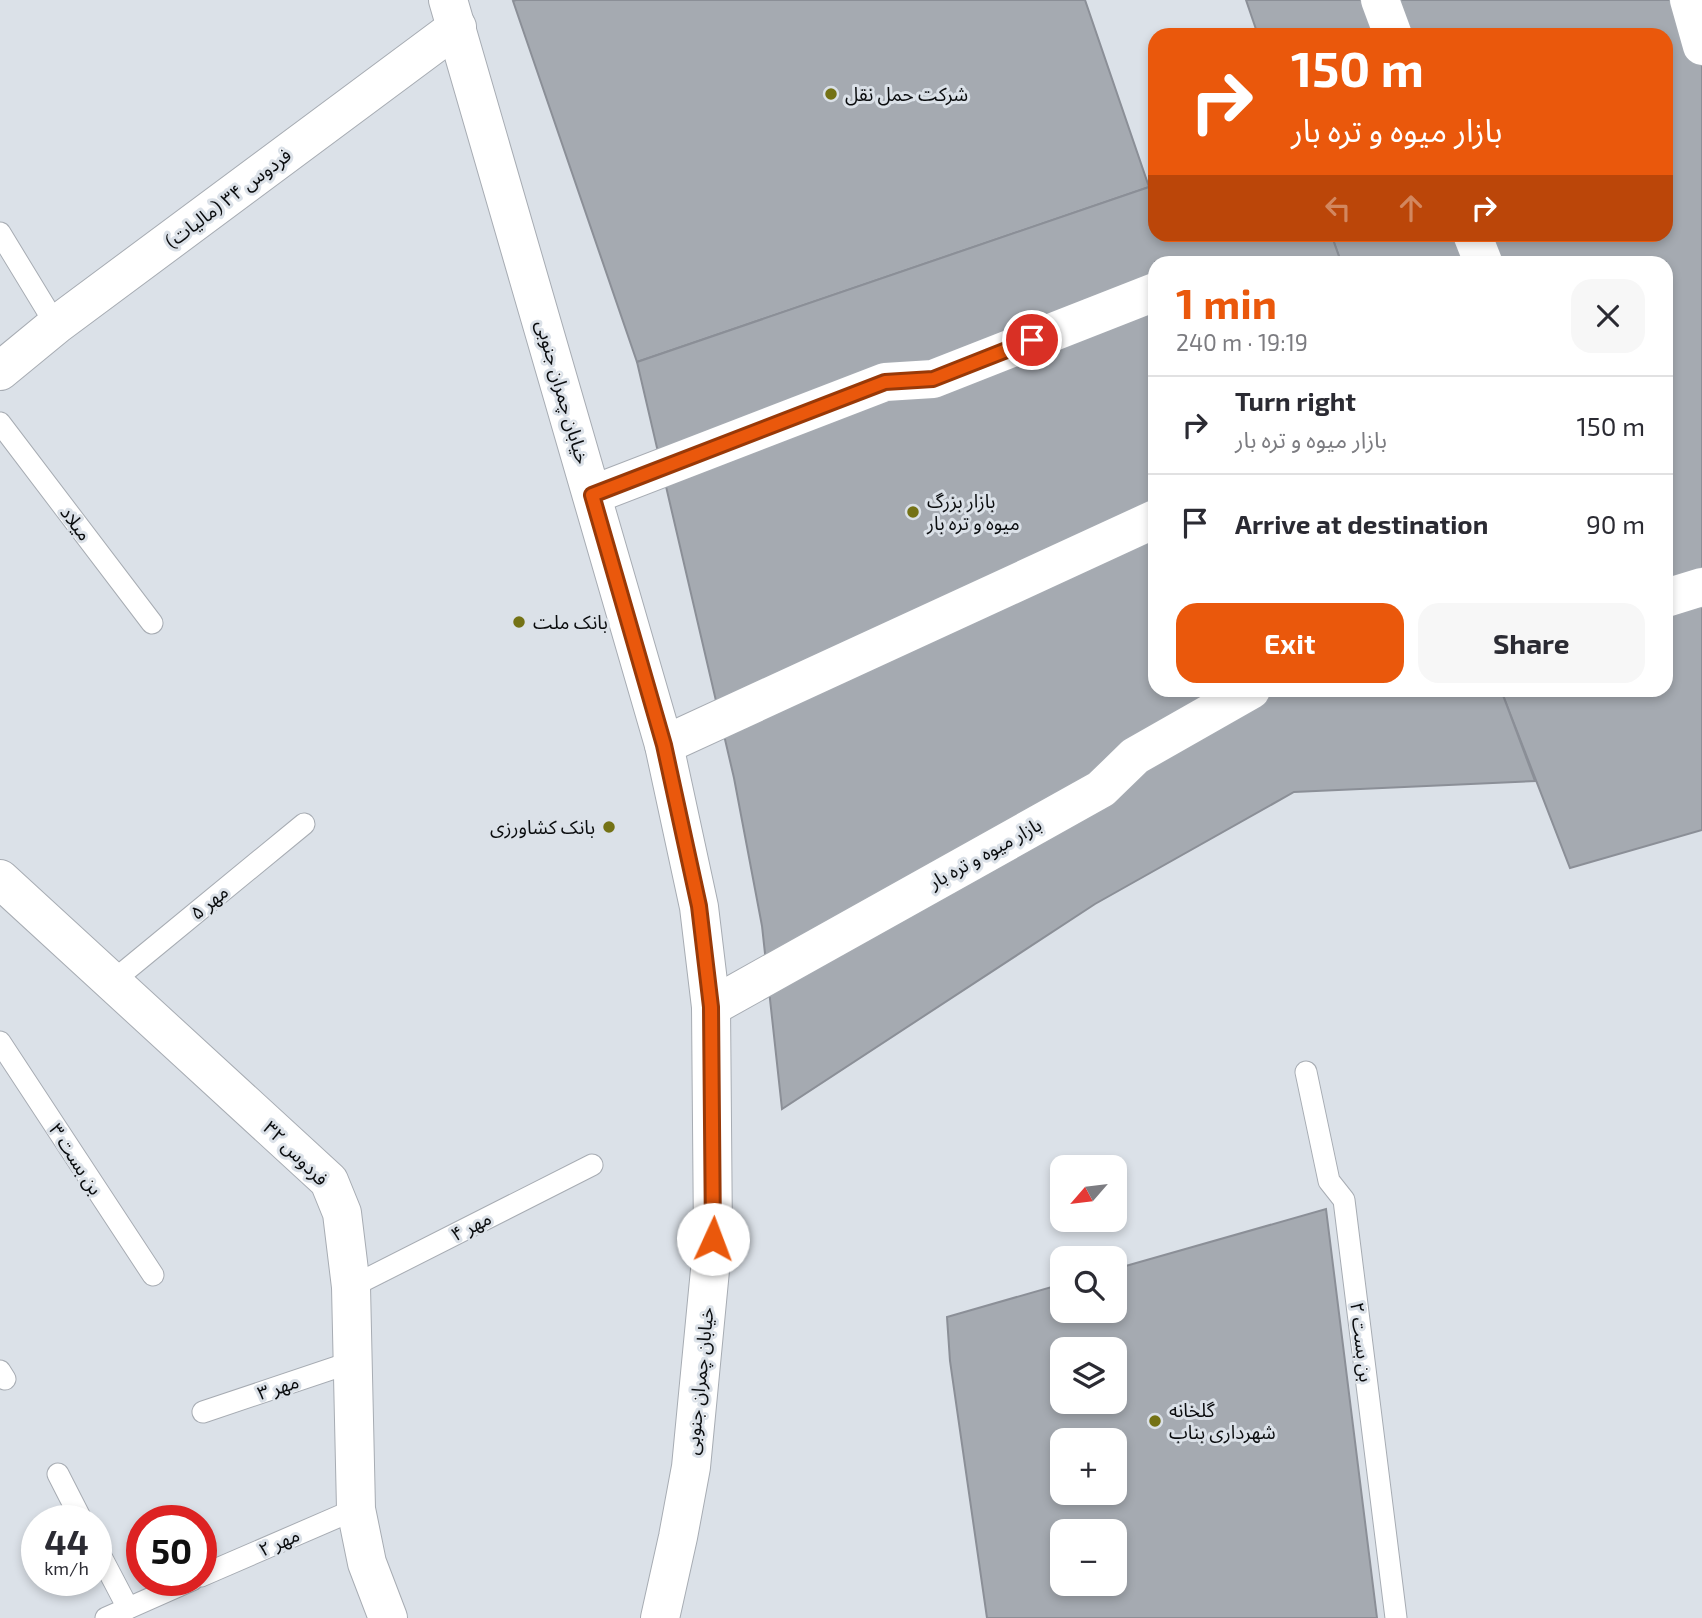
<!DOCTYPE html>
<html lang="en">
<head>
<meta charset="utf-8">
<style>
  body { margin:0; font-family:"Exo 2","Noto Sans Arabic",sans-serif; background:#f7f7f7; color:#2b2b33; height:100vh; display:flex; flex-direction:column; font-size:26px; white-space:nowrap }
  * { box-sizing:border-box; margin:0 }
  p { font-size:23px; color:#7c7c81 }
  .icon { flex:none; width:38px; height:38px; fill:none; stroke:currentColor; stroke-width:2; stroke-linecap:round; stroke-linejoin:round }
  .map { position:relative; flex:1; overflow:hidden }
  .sheet { position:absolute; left:1148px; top:256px; width:525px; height:441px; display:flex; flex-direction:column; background:#fff; border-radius:21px; box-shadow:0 4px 10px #0003 }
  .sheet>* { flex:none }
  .guide { position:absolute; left:1148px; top:28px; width:525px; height:214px; border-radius:21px; box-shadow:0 4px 10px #0003; background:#ea580c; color:#fff; overflow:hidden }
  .needle { width:46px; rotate:242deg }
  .buttons { position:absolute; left:1050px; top:1155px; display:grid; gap:14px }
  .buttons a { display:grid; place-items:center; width:77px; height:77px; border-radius:14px; background:#fff; box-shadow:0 4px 10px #0003; font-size:35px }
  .speed { position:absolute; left:21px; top:1505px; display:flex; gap:14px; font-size:35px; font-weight:700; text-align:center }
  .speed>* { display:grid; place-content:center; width:91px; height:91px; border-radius:50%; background:#fff; box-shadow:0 4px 10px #0003; line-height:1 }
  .speed small { font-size:18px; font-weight:400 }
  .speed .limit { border:10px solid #d22; background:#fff; color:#111 }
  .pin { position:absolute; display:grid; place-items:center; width:60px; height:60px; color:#fff; margin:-30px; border:4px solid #fff; border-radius:50%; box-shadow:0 2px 7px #0007 }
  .me { position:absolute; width:77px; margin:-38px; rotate:2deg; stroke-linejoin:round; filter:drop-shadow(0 0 5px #0008) }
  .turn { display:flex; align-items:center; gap:24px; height:147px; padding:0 28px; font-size:32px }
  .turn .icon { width:91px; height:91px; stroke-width:2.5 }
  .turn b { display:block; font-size:49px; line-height:60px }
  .lanes { display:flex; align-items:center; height:66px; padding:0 28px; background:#0003; justify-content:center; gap:35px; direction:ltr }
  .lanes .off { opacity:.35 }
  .round { display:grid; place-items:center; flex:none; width:74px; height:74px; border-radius:21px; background:#f7f7f7 }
  .overview { display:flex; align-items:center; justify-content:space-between; height:119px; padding:0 28px }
  h1 { font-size:42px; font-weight:700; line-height:52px; color:#ea580c }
  .button { display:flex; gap:14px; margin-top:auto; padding:14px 28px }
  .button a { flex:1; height:80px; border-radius:21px; background:#ea580c; color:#fff; font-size:28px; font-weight:700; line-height:80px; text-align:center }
  .button a+a { background:#f7f7f7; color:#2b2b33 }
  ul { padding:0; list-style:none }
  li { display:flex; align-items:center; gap:21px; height:98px; padding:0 28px; border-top:2px solid #e1e1e2 }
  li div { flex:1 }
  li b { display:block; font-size:26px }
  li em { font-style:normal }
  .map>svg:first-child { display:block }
  .building { fill:#a5aab1; stroke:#8b8f97; stroke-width:2; fill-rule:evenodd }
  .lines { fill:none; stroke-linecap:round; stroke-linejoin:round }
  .service-casing { stroke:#a7acb3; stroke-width:23 }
  .minor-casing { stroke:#a7acb3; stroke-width:40 }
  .secondary-casing { stroke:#a7acb3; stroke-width:40 }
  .service { stroke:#fff; stroke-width:21 }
  .minor { stroke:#fff; stroke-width:38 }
  .secondary { stroke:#fff; stroke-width:38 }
  .route-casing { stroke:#983908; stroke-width:18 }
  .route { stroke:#ea580c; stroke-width:12 }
  .poi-dot { fill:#747215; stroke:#dbe1e8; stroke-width:2.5 }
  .labels { text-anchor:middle; stroke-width:6; stroke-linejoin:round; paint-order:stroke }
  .poi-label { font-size:19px; fill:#0a0c0e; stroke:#dbe1e8; text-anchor:start }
  .street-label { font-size:19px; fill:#0a0c0e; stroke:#dbe1e8 }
</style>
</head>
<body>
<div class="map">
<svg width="1702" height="1618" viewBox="0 0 1702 1618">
  <rect width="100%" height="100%" fill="#dbe1e8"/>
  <g class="building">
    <path d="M516,0H1085L1149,187L637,362L513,1Z"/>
    <path d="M1246,0H1702V830L1570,868L1501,690H1666V262H1341L1331,234H1666V35H1258Z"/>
    <path d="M1149,187H1155V234H1331L1341,262H1155V690H1501L1535,781L1294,792L1095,904L782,1109L762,926L734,778L637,362Z"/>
    <path d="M1326,1209L1377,1618H987L950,1361L947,1317L1062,1284V1311H1115V1269ZM1062,1349H1115V1402H1062ZM1062,1440H1115V1493H1062ZM1062,1531H1115V1584H1062Z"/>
  </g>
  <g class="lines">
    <defs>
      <g id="service">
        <path d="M0,233L56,325"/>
        <path d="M0,423L152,623"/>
        <path d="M113,981L304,824"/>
        <path d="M0,1042L153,1275"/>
        <path d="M1306,1072L1329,1181L1344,1200L1396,1618"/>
        <path d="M351,1287L592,1165"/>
        <path d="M0,1371L5,1379"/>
        <path d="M203,1412L352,1362"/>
        <path d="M58,1474L82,1521"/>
        <path d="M96,1547L128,1608"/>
        <path d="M201,1576L356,1509"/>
        <path d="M106,1618L192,1580"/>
      </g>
      <g id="minor">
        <path d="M1380,0L1393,35"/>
        <path d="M1689,0L1702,46"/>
        <path d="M1472,234L1483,262"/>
        <path d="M0,371L56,325L457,27"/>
        <path d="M592,495L885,382L933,379L1155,292"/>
        <path d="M1666,598L1702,587"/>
        <path d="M664,745L1155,519"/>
        <path d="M0,879L329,1181L342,1213L351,1287L356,1509L367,1563L388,1618"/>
        <path d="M711,1007L1101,789L1135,756L1251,690"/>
      </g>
      <path id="secondary" d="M448,0L664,745L699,907L711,1007L713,1239L691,1467L678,1537L660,1618"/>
    </defs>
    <use href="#service" class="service-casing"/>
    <use href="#minor" class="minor-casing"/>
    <use href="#secondary" class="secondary-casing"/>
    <use href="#service" class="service"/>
    <use href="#minor" class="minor"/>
    <use href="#secondary" class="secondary"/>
  </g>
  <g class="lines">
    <defs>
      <path id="route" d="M713,1239L711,1007L699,906L664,745L592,495L885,382L933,379L1032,340"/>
    </defs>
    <use href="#route" class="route-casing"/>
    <use href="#route" class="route"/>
  </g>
  <g class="poi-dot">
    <circle cx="831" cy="94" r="7"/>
    <circle cx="913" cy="512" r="7"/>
    <circle cx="519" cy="622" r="7"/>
    <circle cx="609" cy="827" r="7"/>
    <circle cx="1155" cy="1421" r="7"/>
  </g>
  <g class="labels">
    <g class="poi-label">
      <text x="845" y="101">شرکت حمل نقل</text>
      <text x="927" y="508">بازار بزرگ<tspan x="927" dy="22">میوه و تره بار</tspan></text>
      <text x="533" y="629">بانک ملت</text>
      <text x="595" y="834" text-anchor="end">بانک کشاورزی</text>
      <text x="1169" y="1417">گلخانه<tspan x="1169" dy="22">شهرداری بناب</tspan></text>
    </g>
    <g class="street-label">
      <text transform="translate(228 198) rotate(-37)" y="7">فردوس ۳۴ (مالیات)</text>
      <text transform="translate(563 392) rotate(74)" y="7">خیابان چمران جنوبی</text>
      <text transform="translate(76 523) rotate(53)" y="7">میلاد</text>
      <text transform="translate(985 853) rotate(-29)" y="7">بازار میوه و تره بار</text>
      <text transform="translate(209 902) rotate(-39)" y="7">مهر ۵</text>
      <text transform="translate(296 1153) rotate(45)" y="7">فردوس ۳۲</text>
      <text transform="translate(76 1159) rotate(57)" y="7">بن بست ۳</text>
      <text transform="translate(471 1226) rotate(-27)" y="7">مهر ۴</text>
      <text transform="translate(1362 1342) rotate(83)" y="7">بن بست ۲</text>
      <text transform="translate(699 1381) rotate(-84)" y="7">خیابان چمران جنوبی</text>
      <text transform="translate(278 1387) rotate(-18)" y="7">مهر ۳</text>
      <text transform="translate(279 1542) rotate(-24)" y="7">مهر ۲</text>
    </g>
  </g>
</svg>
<div class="buttons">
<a><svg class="needle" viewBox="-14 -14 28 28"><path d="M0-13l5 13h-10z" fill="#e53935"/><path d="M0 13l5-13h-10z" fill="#7c7c81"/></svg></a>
<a><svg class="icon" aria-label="search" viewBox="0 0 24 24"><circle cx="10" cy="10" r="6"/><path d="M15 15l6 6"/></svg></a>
<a><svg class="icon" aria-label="layers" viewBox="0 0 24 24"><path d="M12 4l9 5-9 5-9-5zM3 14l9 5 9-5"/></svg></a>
<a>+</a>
<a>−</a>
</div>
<div class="speed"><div>44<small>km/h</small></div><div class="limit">50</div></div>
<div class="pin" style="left:1032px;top:340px;background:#d93025"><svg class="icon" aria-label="arrive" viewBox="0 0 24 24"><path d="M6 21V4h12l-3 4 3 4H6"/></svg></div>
<svg class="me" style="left:713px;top:1239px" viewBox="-20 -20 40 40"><circle r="19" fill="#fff"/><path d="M0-13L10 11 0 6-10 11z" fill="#ea580c"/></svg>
<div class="guide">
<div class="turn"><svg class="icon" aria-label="right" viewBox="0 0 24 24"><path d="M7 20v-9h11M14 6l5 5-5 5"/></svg><div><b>150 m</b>بازار میوه و تره بار</div></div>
<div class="lanes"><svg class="icon off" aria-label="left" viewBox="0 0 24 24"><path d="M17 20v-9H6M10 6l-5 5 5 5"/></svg><svg class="icon off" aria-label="ahead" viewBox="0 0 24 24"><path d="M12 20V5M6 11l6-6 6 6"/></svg><svg class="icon" aria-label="right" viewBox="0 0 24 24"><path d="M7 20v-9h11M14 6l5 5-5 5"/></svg></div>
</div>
<section class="sheet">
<div class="overview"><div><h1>1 min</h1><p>240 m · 19:19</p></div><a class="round"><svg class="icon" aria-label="close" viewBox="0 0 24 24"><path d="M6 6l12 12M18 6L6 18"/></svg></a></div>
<ul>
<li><svg class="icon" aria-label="right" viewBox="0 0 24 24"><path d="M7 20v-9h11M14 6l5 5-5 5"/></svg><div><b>Turn right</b><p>بازار میوه و تره بار</p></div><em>150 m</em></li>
<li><svg class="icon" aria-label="arrive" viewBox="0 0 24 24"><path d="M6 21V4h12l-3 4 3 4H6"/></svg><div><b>Arrive at destination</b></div><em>90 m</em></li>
</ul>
<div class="button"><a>Exit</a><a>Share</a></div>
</section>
</div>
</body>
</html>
